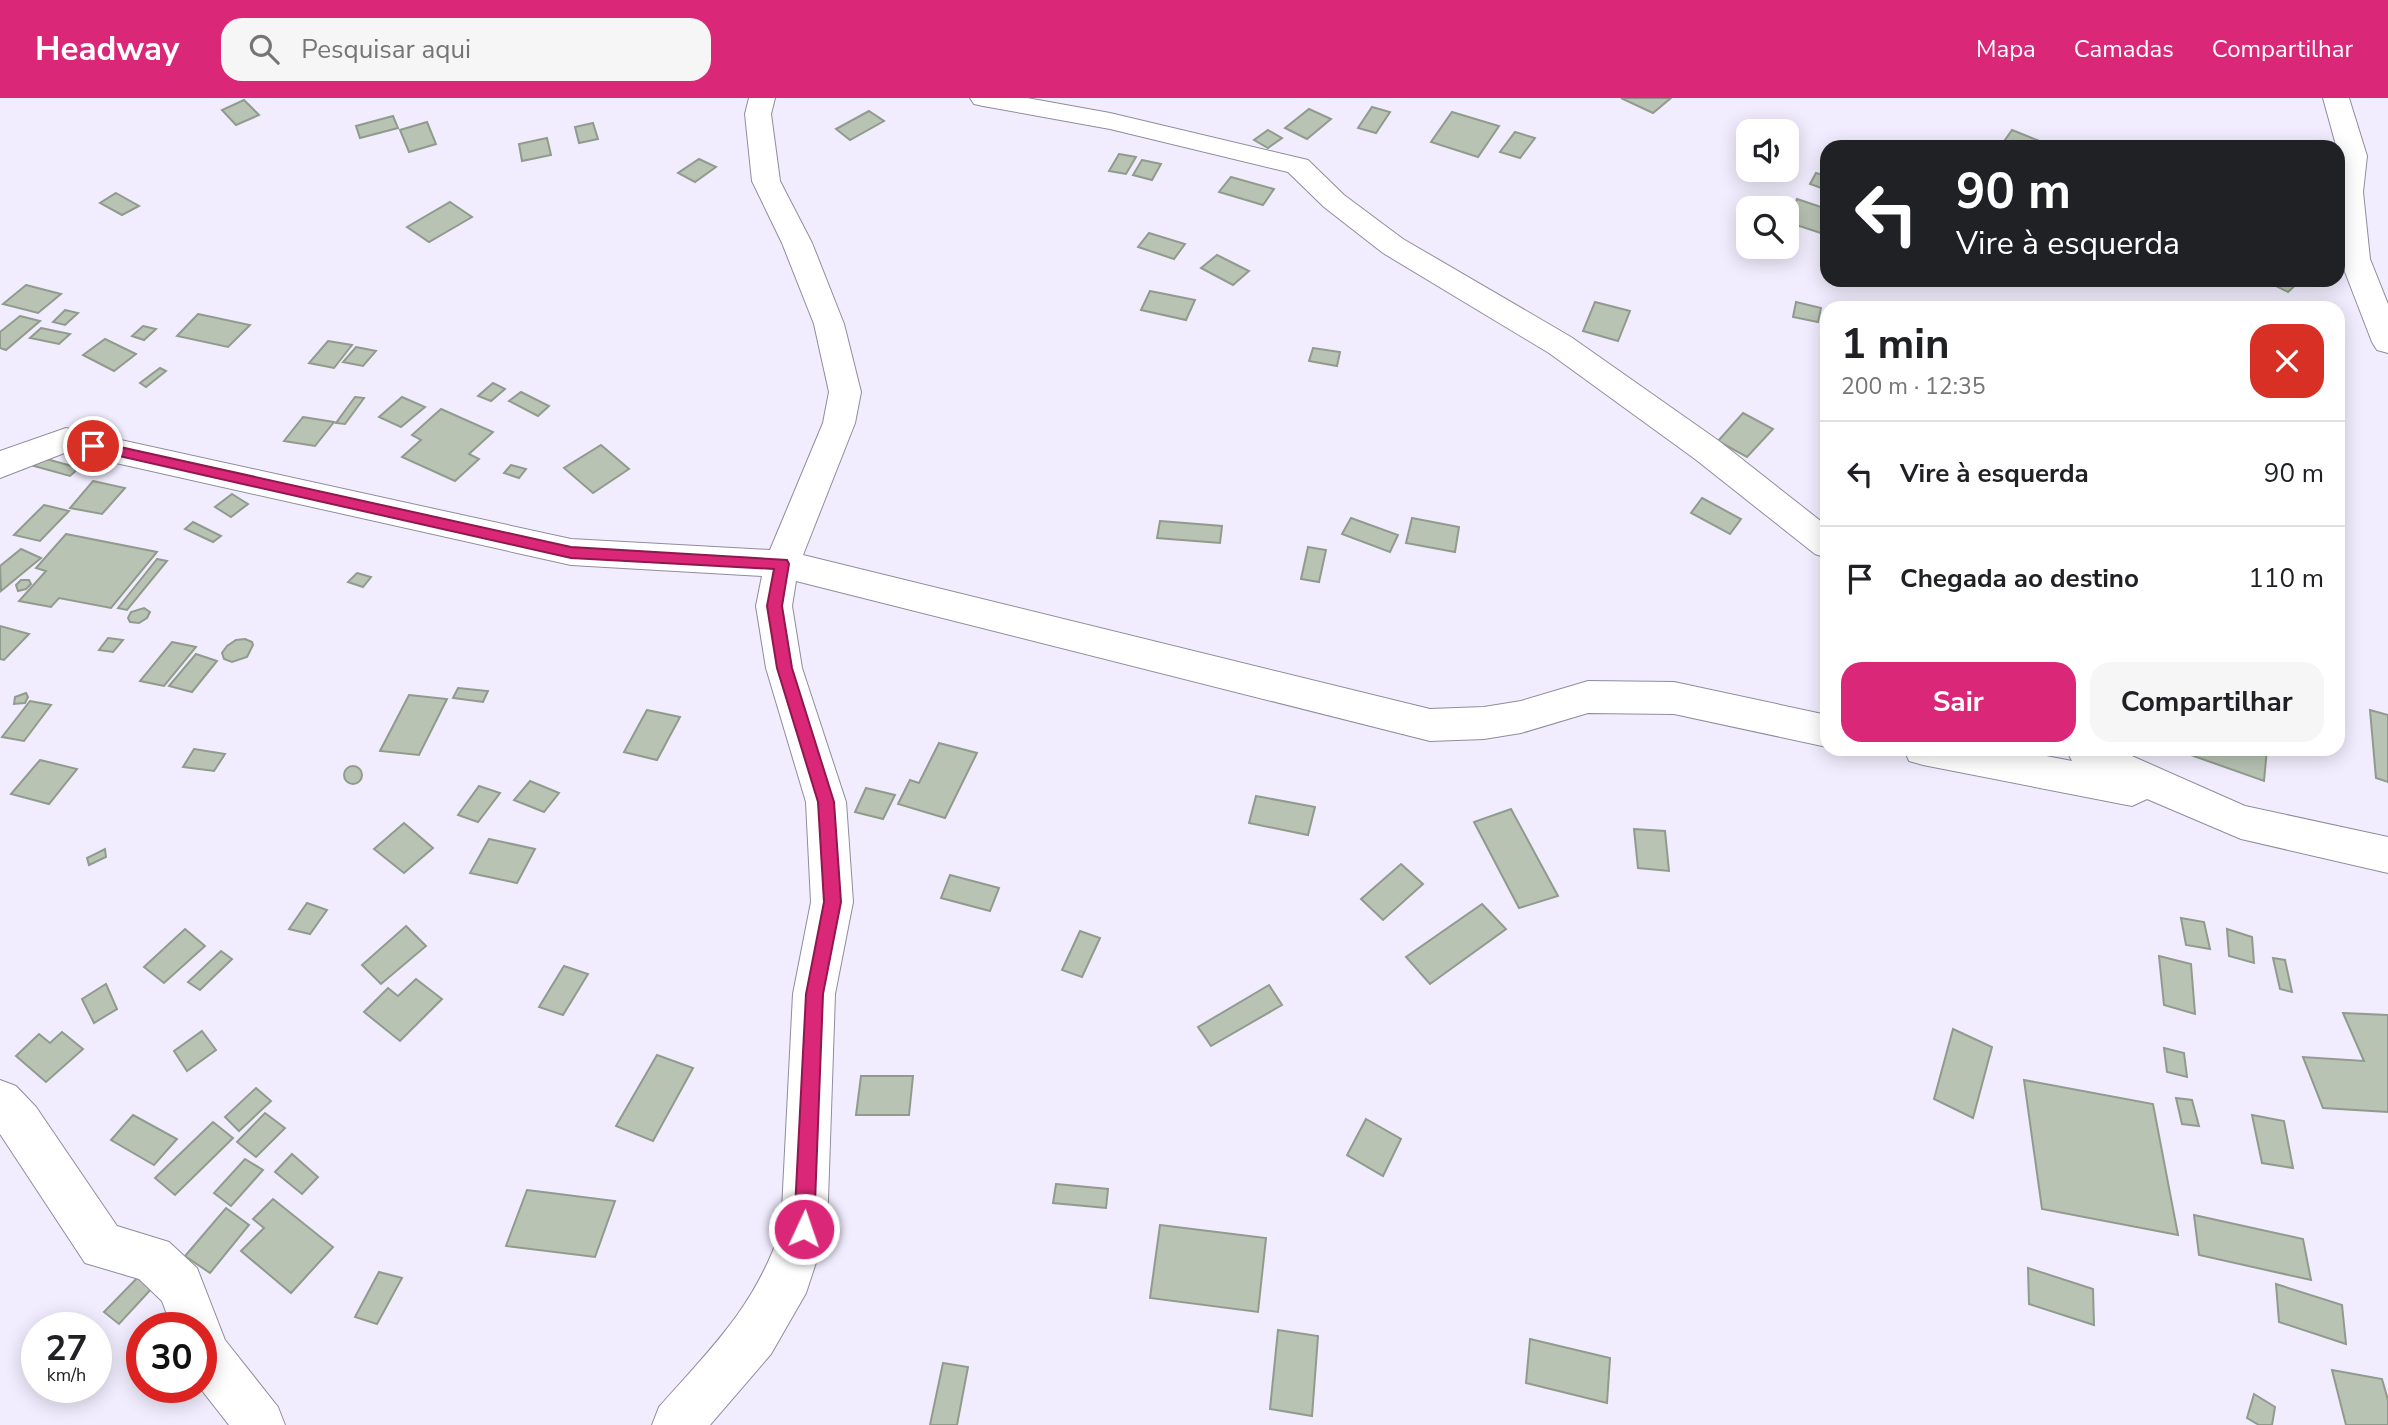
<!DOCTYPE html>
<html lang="pt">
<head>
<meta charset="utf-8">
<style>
  body { margin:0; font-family:"Nunito Sans",sans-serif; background:#f6f6f6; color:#202124; height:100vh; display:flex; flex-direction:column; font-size:26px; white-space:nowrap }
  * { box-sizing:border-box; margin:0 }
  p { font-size:23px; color:#757577 }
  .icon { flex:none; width:38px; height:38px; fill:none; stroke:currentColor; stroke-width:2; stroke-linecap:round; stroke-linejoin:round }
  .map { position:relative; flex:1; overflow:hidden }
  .drawer { position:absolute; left:1820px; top:203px; width:525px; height:455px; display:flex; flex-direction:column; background:#fff; border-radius:21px; box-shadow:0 4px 18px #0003 }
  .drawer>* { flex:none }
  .hud { position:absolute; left:1820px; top:42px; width:525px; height:147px; border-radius:21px; box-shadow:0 4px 18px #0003; background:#202124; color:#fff; overflow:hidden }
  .buttons { position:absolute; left:1736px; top:21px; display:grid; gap:14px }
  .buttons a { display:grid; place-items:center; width:63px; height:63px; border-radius:14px; background:#fff; box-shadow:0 4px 18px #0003; font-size:35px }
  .speed { position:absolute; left:21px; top:1214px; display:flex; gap:14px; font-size:35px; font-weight:700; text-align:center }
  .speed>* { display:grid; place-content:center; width:91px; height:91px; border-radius:50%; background:#fff; box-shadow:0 4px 18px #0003; line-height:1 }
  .speed small { font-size:18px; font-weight:400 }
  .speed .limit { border:10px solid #d22; background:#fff; color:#111 }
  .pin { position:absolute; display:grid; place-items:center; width:60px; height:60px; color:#fff; margin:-30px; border:4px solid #fff; border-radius:50%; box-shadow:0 2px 7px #0007 }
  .me { position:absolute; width:77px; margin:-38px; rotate:3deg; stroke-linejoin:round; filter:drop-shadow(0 0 5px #0008) }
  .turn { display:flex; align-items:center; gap:24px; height:147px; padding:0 21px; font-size:32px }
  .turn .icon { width:91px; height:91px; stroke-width:2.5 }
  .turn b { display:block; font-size:49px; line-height:60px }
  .round { display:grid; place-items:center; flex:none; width:74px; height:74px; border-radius:21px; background:#f6f6f6 }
  .overview { display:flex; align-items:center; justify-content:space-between; height:119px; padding:0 21px }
  h1 { font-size:42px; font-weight:700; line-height:52px }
  .primary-button { display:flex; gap:14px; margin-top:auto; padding:14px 21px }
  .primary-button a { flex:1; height:80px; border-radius:21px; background:#db2777; color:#fff; font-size:28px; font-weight:700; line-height:80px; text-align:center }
  .primary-button a+a { background:#f6f6f6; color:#202124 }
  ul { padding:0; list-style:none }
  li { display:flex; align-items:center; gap:21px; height:105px; padding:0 21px; border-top:2px solid #e0e0e0 }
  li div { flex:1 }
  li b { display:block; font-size:26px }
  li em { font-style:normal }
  header { display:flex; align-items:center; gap:42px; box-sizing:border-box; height:98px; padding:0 35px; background:#db2777; color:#fff }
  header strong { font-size:33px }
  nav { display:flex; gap:38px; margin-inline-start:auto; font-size:24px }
  .search { width:490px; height:63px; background:#f6f6f6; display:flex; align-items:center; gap:18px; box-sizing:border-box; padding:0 24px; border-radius:21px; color:#757577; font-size:26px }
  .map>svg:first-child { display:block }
  .building { fill:#b8c3b4; stroke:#919b8d; stroke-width:2 }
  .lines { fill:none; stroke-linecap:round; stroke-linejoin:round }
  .minor-casing { stroke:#908c9c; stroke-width:2 }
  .minor { fill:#fff; fill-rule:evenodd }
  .route { fill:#db2777; stroke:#8e194d; stroke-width:2 }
</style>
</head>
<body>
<header>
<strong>Headway</strong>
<div class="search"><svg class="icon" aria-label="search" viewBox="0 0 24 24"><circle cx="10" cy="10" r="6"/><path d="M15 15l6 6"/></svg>Pesquisar aqui</div>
<nav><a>Mapa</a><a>Camadas</a><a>Compartilhar</a></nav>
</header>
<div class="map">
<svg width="2388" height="1327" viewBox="0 0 2388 1327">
  <rect width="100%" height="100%" fill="#f1edfe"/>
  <g class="building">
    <path d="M1621,0H1671L1653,15Z"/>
    <path d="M244,2L259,17L236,27L222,12Z"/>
    <path d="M1372,9L1390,14L1376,35L1358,30Z"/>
    <path d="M1309,11L1331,21L1307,41L1285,30Z"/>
    <path d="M869,13L884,23L850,42L836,31Z"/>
    <path d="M1452,14L1499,28L1478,59L1431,44Z"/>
    <path d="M393,18L398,30L360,40L356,28Z"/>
    <path d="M427,24L436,46L409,54L400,32Z"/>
    <path d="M593,25L598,41L579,45L575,29Z"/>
    <path d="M1268,32L1282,40L1268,50L1254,42Z"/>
    <path d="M2012,32L2042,44L2038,49H2000Z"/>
    <path d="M1515,34L1535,40L1520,60L1500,54Z"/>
    <path d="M547,40L551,57L522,63L519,46Z"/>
    <path d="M1119,56L1136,59L1126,76L1109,73Z"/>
    <path d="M699,61L716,69L695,84L678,75Z"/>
    <path d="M1142,62L1161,66L1152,82L1133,77Z"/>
    <path d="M1816,75L1827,78V92L1810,86Z"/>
    <path d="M1231,79L1274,91L1263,107L1219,94Z"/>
    <path d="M116,95L139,108L122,117L100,105Z"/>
    <path d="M1797,101L1827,111V137L1787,124Z"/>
    <path d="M450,104L472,119L429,144L407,129Z"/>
    <path d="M1149,135L1185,146L1174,161L1138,149Z"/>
    <path d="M1217,157L1249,173L1233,187L1201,170Z"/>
    <path d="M2264,182H2297L2300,183L2288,194Z"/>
    <path d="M26,187L61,196L38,215L3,206Z"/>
    <path d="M1150,193L1195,202L1186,222L1141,212Z"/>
    <path d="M1595,204L1630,213L1618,243L1583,233Z"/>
    <path d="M1796,204L1821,210L1818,224L1793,219Z"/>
    <path d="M65,212L78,215L65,227L53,224Z"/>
    <path d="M198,216L250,227L228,249L177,238Z"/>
    <path d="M20,218L40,223L6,252L0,250V234Z"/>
    <path d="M143,228L156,231L144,242L132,238Z"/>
    <path d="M41,230L70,236L59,246L30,240Z"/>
    <path d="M105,241L136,256L114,273L83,257Z"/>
    <path d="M328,243L352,247L334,270L309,265Z"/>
    <path d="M356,249L376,253L363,268L343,264Z"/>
    <path d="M1313,250L1340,254L1337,268L1309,263Z"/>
    <path d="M160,270L166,273L146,289L140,285Z"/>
    <path d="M493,285L505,291L491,303L478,298Z"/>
    <path d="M521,294L549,308L538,318L509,303Z"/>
    <path d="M355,299L364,300L345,326L336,325Z"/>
    <path d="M402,299L425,309L401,329L379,319Z"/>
    <path d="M441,311L493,334L469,356L479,361L455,383L402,359L421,342L412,337Z"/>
    <path d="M1743,315L1773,331L1747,359L1718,343Z"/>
    <path d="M303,319L334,324L315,348L284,343Z"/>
    <path d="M601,347L629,371L593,395L564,370Z"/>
    <path d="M43,360L79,370L70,378L34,368Z"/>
    <path d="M511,367L526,371L519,380L504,375Z"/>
    <path d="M93,383L125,390L102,416L70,410Z"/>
    <path d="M232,396L248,406L231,419L215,409Z"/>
    <path d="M1702,400L1741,421L1730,436L1691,415Z"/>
    <path d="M44,407L69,413L40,443L14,437Z"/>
    <path d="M1351,420L1398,437L1390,454L1342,436Z"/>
    <path d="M1412,420L1459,429L1455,454L1406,445Z"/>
    <path d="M1160,423L1222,428L1220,445L1157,440Z"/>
    <path d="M193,424L221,438L213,444L185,431Z"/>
    <path d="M66,436L157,454L111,510L59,500L51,509L19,503L46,473L36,470Z"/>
    <path d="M1308,449L1326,452L1319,484L1301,481Z"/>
    <path d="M21,451L41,460L1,493L0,468Z"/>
    <path d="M157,461L167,463L127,512L118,510Z"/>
    <path d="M357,475L371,479L363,489L348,484Z"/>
    <path d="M21,482H29L31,486L26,491L18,493L16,487Z"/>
    <path d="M144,510L150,514L147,520L139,525L130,524L128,520L131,514Z"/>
    <path d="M0,528L29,536L4,562L0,561Z"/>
    <path d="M108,540L123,542L113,554L99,552Z"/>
    <path d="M245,541L252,544L253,547L247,559L232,564L224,561L222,555L227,548L236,542Z"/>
    <path d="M172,544L196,549L164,588L140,583Z"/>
    <path d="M196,556L217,563L192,594L169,588Z"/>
    <path d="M458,590L488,593L483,604L453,600Z"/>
    <path d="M26,595L28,599L25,605L14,606L15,599Z"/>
    <path d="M409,597L447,601L419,657L380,653Z"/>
    <path d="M30,603L51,607L24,643L2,639Z"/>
    <path d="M647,612L680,619L657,662L624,654Z"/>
    <path d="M2370,612L2388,617V684L2376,680Z"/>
    <path d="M939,645L977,655L945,720L898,706L910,682L919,685Z"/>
    <path d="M194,651L225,656L214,673L183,669Z"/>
    <path d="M2174,651H2267L2264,683Z"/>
    <path d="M40,662L77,671L49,706L11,696Z"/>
    <circle cx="353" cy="677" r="9"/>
    <path d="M530,683L559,695L544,714L514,702Z"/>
    <path d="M479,688L500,695L478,724L458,717Z"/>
    <path d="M866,690L895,697L883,721L855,714Z"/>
    <path d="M1256,698L1315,709L1308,737L1249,725Z"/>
    <path d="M1511,711L1558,798L1519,810L1474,724Z"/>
    <path d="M404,725L433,750L404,775L374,751Z"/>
    <path d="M1634,731L1665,733L1669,773L1638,770Z"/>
    <path d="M489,741L535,751L517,785L470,775Z"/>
    <path d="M105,751L106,759L89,767L87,760Z"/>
    <path d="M1401,766L1423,786L1383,822L1361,801Z"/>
    <path d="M950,777L999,790L990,813L941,800Z"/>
    <path d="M307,805L327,812L310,836L289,831Z"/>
    <path d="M1482,806L1506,831L1430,886L1406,859Z"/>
    <path d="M2181,820L2204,824L2210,851L2186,847Z"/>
    <path d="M406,828L426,848L381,886L362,867Z"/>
    <path d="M185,831L205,848L164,885L144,869Z"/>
    <path d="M2227,831L2252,839L2254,865L2229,858Z"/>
    <path d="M1080,833L1100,840L1082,879L1062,872Z"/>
    <path d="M221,853L232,861L200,892L188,884Z"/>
    <path d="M2159,858L2191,866L2195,916L2164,907Z"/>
    <path d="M2273,860L2285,862L2292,894L2280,891Z"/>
    <path d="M564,868L588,876L563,917L539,909Z"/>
    <path d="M416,881L442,901L400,943L364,914L388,890L398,898Z"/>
    <path d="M106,886L117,911L94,925L82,901Z"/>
    <path d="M1269,887L1282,907L1211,948L1198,929Z"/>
    <path d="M2343,915L2388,917V1014L2323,1010L2303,959L2364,963Z"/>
    <path d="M1953,931L1992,949L1973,1020L1934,1001Z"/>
    <path d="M202,933L216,952L187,973L174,953Z"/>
    <path d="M62,934L83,951L46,984L16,958L39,936L50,945Z"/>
    <path d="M2164,950L2184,955L2187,979L2167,974Z"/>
    <path d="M657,957L693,970L653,1043L616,1028Z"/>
    <path d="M861,978H913L909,1017H856Z"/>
    <path d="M2024,982L2153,1006L2178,1137L2042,1111Z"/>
    <path d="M256,990L271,1003L239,1033L225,1019Z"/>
    <path d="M2176,1000L2192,1002L2199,1028L2182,1026Z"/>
    <path d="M265,1015L285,1030L256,1059L237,1044Z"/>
    <path d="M133,1017L177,1041L154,1067L111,1042Z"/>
    <path d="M2252,1017L2284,1023L2293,1070L2262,1065Z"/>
    <path d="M1366,1021L1401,1041L1383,1078L1347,1057Z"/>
    <path d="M213,1024L233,1040L175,1097L155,1080Z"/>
    <path d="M292,1056L318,1079L302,1096L275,1074Z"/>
    <path d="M245,1061L263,1072L231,1108L214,1095Z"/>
    <path d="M1056,1086L1108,1091L1106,1110L1053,1105Z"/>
    <path d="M527,1092L615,1103L595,1159L506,1148Z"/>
    <path d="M273,1101L333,1149L291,1195L241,1153L264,1130L253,1121Z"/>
    <path d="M226,1110L249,1127L210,1175L185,1158Z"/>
    <path d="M2194,1117L2303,1141L2311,1182L2199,1157Z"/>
    <path d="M1160,1127L1266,1140L1258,1214L1150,1200Z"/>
    <path d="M2028,1170L2093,1191L2094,1227L2029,1206Z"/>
    <path d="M379,1174L402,1180L377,1226L355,1219Z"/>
    <path d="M139,1178L153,1189L119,1226L104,1214Z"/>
    <path d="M2276,1186L2342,1207L2346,1246L2279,1224Z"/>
    <path d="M1278,1232L1318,1238L1312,1318L1270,1311Z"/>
    <path d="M1530,1241L1610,1260L1607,1305L1526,1285Z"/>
    <path d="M943,1265L968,1269L957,1327H930Z"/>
    <path d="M2332,1272L2382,1281L2388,1302V1327H2346Z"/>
    <path d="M2254,1296L2275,1309L2272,1327H2259L2247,1320Z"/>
  </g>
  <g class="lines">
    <defs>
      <g id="minor">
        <path d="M749,0H775L771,16L780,83L812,145L844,226L861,294L855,325L803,457L1430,611L1484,609L1521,603L1588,583L1674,584L1827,617V649L1674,616L1588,615L1521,635L1484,641L1430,643L796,483L792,508L802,570L846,704L853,804L835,896L827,1131L806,1195L771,1256L710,1327H652L659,1309C712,1249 755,1209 781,1131L793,896L811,804L806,704L766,570L756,508L762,478L571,467L67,354L0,380V353L66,330L571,441L770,452L823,325L829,294L814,226L782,145L752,83L745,16Z"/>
        <path d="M970,0H1027L1110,15L1308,62L1344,97L1403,141L1571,239L1719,343L1827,428V460L1815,456L1695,361L1549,255L1383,155L1324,109L1288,74L1110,31L983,8L974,6Z"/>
        <path d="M2323,0H2349L2367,58L2363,94L2370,161L2388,206V255L2377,252L2372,244L2340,161L2339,58Z"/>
        <path d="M1904,651H2010L2072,663L2066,651H2116L2245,708L2388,739V775L2241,741L2147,701L2132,708L1923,667L1909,663Z"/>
        <path d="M0,982L16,988L36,1009L117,1128L169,1144L197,1170L225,1242L278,1309L285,1327H229L200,1290L201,1230H172L162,1203L139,1181L85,1165L0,1036Z"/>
      </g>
    </defs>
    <use href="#minor" class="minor-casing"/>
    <use href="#minor" class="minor"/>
  </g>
  <path class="route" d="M93,343L571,449L787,462L789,466L782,508L792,570L834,704L841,804L823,896L814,1131L811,1138L804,1141L797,1138L794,1131L806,896L824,804L818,704L777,570L767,508L774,471L571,460L88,351V344Z"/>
</svg>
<div class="buttons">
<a><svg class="icon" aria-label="sound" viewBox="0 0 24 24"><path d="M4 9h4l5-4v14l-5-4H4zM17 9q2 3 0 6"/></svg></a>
<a><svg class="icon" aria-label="search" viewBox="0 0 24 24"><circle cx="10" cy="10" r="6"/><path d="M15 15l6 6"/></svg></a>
</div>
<div class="speed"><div>27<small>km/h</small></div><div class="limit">30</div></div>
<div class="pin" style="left:93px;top:348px;background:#d93025"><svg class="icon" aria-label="arrive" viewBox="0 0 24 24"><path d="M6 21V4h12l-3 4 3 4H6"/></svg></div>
<svg class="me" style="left:804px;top:1131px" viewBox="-20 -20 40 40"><circle r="17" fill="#db2777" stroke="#fff" stroke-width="3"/><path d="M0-11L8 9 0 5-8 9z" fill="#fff"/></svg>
<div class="hud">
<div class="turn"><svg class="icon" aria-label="left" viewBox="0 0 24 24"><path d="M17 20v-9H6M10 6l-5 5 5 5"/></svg><div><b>90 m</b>Vire à esquerda</div></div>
</div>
<section class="drawer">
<div class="overview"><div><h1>1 min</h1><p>200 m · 12:35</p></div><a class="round" style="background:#d93025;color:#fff"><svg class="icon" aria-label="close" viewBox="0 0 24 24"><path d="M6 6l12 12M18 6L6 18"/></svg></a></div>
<ul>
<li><svg class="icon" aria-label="left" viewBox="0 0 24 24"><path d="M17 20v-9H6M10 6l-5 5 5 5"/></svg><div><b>Vire à esquerda</b></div><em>90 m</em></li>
<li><svg class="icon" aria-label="arrive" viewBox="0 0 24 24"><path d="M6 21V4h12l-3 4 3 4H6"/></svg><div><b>Chegada ao destino</b></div><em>110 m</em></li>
</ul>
<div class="primary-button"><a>Sair</a><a>Compartilhar</a></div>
</section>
</div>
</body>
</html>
